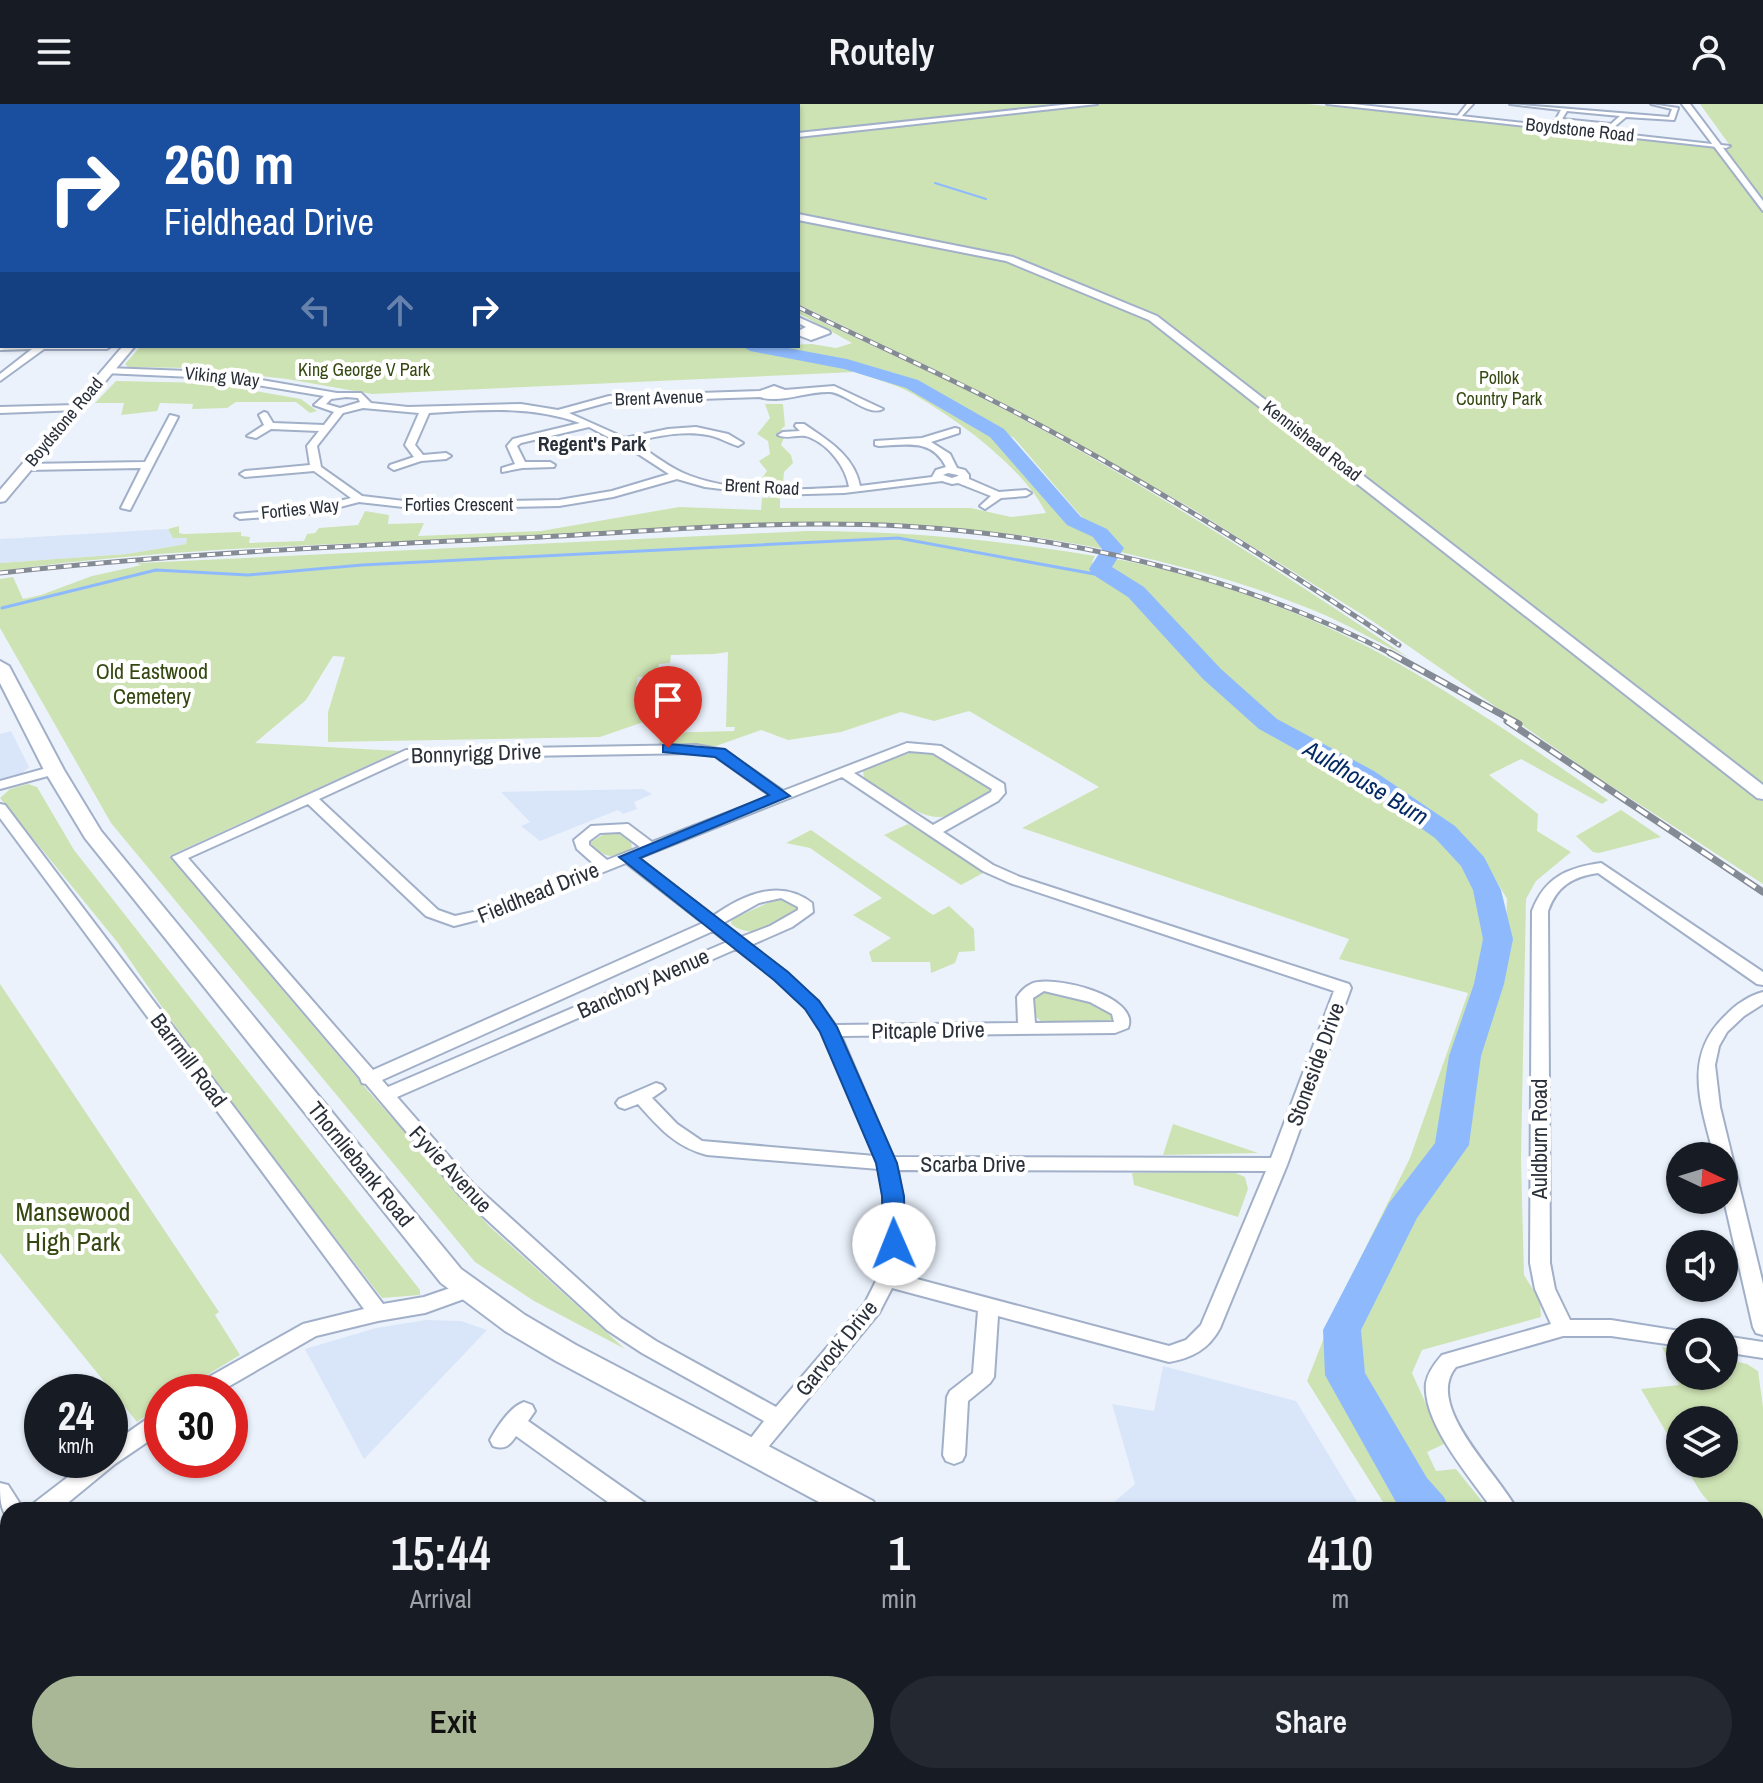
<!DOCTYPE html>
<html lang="en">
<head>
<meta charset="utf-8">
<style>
  body { margin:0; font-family:"Archivo Narrow",sans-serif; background:#242831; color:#f1f3f6; height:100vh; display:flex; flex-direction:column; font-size:30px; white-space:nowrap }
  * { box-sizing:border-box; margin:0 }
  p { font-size:26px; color:#9ea1a6 }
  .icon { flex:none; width:44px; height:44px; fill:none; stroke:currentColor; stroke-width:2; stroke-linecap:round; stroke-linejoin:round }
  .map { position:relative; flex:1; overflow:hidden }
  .side { position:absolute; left:0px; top:1398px; width:1764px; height:282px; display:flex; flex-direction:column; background:#171b24; border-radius:24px 24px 0 0; box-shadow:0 2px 6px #0004 }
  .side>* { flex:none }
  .hud { position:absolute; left:0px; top:0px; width:800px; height:244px; box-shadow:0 2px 6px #0004; background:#1a4fa0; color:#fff; overflow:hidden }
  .needle { width:52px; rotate:94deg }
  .buttons { position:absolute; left:1666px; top:1038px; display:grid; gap:16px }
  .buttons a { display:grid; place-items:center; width:72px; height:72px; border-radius:50%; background:#171b24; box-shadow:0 2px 6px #0004; font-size:40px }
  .speed { position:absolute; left:24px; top:1270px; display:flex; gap:16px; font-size:40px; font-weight:700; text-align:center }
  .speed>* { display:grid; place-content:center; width:104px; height:104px; border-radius:50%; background:#171b24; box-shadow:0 2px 6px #0004; line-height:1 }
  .speed small { font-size:20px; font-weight:400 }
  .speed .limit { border:12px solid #d22; background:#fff; color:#111 }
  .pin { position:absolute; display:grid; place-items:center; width:68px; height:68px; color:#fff; margin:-82px -34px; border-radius:50% 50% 50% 0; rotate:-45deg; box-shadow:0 0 8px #0007 }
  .pin .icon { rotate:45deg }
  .me { position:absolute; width:88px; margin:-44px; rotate:359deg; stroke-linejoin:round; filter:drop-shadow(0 0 6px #0008) }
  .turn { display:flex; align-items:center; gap:28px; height:168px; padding:0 32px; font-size:36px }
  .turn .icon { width:104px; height:104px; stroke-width:2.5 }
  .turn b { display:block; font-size:56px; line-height:68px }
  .lanes { display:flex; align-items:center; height:76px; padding:0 32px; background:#0003; justify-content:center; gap:40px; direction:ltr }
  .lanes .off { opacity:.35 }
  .eta { display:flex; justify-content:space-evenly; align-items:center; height:136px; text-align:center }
  .eta b { font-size:48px; font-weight:600; line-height:56px }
  .primary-button { display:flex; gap:16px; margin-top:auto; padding:16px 32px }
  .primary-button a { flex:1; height:92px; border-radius:48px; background:#aab797; color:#111; font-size:32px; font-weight:600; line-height:92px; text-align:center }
  .primary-button a+a { background:#242831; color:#f1f3f6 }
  header { display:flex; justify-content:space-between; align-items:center; height:104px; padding:0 32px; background:#171b24; font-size:36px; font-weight:600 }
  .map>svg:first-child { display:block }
  .built { fill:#d9e6f9 }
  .green { fill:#cee3b4 }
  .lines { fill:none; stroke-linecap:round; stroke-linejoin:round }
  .stream-far1 { stroke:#8ebafd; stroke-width:2 }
  .stream { stroke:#8ebafd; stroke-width:3 }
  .river { fill:#8ebafd; fill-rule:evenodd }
  .minor-casing { stroke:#a1b0c8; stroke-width:4 }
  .tertiary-casing { stroke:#a1b0c8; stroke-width:4 }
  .secondary-casing { stroke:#a1b0c8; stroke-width:4 }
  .minor { fill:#fff; fill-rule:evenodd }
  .tertiary { fill:#fff; fill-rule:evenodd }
  .secondary { fill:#fff; fill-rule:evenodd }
  .rail-far1-casing { stroke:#858b95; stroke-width:5 }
  .rail-casing { stroke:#858b95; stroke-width:7 }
  .rail-far1 { stroke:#fff; stroke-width:3; stroke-dasharray:8; stroke-linecap:butt }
  .rail { stroke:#fff; stroke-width:4; stroke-dasharray:13; stroke-linecap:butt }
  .route { fill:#1a73e8; stroke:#114b97; stroke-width:2 }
  .labels { text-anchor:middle; stroke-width:8; stroke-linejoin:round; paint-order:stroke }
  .far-street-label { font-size:18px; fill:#2a303a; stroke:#fff }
  .far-park-label { font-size:18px; fill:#354811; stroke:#fff }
  .far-neighbourhood-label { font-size:20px; font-weight:bold; fill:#2a303a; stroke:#fff }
  .park-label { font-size:22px; fill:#354811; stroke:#fff }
  .street-label { font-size:22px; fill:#2a303a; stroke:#fff }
  .water-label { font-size:24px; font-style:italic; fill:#032a64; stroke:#fff }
  .near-park-label { font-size:26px; fill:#354811; stroke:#fff }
</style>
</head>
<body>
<header><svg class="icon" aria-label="menu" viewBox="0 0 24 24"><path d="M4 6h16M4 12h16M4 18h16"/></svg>Routely<svg class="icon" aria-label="person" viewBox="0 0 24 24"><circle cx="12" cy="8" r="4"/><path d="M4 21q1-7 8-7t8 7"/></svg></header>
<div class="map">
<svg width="1763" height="1679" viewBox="0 0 1763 1679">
  <rect width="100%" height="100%" fill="#ebf2fc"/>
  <g class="built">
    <path d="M168,425L171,431L187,434L186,440L127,450L0,459V435Z"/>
    <path d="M11,627L29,663L21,670L0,676V630Z"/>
    <path d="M643,685L652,690L634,698L637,705L623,710L618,706L540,737L521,722L530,718L501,688Z"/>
    <path d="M426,1216L461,1217L487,1226L364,1355L305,1245L376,1224Z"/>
    <path d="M1163,1262L1296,1297L1362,1406H1105L1135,1380L1112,1300L1154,1307Z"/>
  </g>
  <g class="green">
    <path d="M573,0H1307L1731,43L1700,0H1763V780L1591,669L1371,516L1191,404L1015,305L798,200V2Z"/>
    <path d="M798,206C859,237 923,263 984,295C1132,371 1272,462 1409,554C1382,540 1355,525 1327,512C1261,483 1190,464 1120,448L1119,439L1103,425L1086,418L1014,334L895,269L757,242L812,240L836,244L852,239L798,209Z"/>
    <path d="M141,242H744L862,266L895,276L994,330L1069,417L1091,426L1108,446C916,405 719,423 524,432C349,440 173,443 0,467V459L127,450L186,440L187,434H173L168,425L179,422V429L184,430L241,428V432L250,433L249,439L304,437L307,430L315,429L319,424L358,421L365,407L389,411L388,420L424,419L418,432L541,427L679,403L761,406L762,394L780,393V404H971L1011,413L1046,409C1023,363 958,316 913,290C896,280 874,275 855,268L372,290L287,275L190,264L128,263L125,260Z"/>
    <path d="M116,277L211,279L301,295L317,307L310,309L296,298H236L227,304L192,305L193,300L160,299L157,307L121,311L124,299H95Z"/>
    <path d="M765,300H783L785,322L781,325L786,329L781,341L791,351L793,359L784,368L783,379L759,378L767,367L759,357L770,350L768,337L757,330L770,314Z"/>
    <path d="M808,427C907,427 997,436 1095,452L1092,458L1097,467L1134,489L1215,577L1266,623L1350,669L1419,715L1459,754L1481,791L1491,841L1436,1049L1394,1109L1342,1207L1335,1205L1410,1054L1468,889L1339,855L1349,835L1022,724L1099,683L969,607L934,617L901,608L841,628L788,636L761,626L716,642L659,641L661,629L734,627L735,623H726L728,548L714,550L671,551L670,559L659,560L657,571L638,573L636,583H655L650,613L655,614L600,633L328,638V608L345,553L333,552L306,596L255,639L399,647L169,752L369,988L488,1121L625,1245L534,1197L475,1158L111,719L0,524V475L13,473L23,495L41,491L92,472L142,461L137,460L139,459Z"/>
    <path d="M1110,454C1200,469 1315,512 1394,557C1468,599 1538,648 1608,696L1602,700L1521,655L1489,671L1538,710L1537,727L1571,748L1536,777L1526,795L1521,1056L1524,1171L1540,1197L1541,1213L1422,1246L1412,1269L1444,1340L1427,1348L1436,1367L1456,1365L1489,1406H1388L1307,1277L1329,1221L1354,1226L1398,1134L1424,1090L1448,1061L1459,1036L1482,930L1505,852L1507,795L1487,761L1369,672L1275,619L1217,570L1142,487L1104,465Z"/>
    <path d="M915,647L929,649L988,682L991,687C976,696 956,713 939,713C918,714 882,686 864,675L863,666Z"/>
    <path d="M28,680L37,683L74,746L420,1186V1191L382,1194L208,970L118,839L0,694L10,685Z"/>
    <path d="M1621,706L1661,733L1599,749L1593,748L1576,732Z"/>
    <path d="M908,720L985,768L961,781L884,731Z"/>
    <path d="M811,726L933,811L949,802L974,825L975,847L959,848L955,859L931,869L930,858H872L869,848L891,834L853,811L882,794L810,744L786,739Z"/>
    <path d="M609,727L618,729L631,738L632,745C609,755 608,755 589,739Z"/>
    <path d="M789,792L800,801L799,807C777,822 754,837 731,820L732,815L779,794Z"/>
    <path d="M0,880L219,1208L215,1211L240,1251L179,1288H162V1300L137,1318L0,1149Z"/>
    <path d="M1040,888H1057L1108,904L1114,909L1113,915L1105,918L1041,917L1035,912L1034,895Z"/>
    <path d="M1173,1020L1258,1049L1163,1051Z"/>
    <path d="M1231,1067L1245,1073L1248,1085L1238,1113L1134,1081L1132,1069Z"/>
    <path d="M1662,1243L1680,1246V1272H1724V1255L1747,1260L1758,1267L1763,1303V1417H1756V1406C1706,1406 1709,1402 1684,1360H1724V1316H1680V1352L1641,1285L1679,1281Z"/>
  </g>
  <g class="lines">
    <path class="stream-far1" d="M935,79L986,95"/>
    <path class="stream" d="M2,504L156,466L248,471L362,461L898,434L1111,473"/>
    <g class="river">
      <rect x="0" y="49" width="2" height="8"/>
      <path d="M742,242H777L847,255L918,276L1004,325L1081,413L1107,425L1124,444L1112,463L1144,483L1221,565L1277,615L1374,667L1455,722L1484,753L1501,786L1513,835L1504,880L1481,952L1469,1041L1417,1114L1361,1226L1365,1269L1427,1374L1444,1393L1450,1406H1403L1397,1400L1325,1271L1323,1226L1389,1099L1435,1039L1449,952L1474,880L1483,835L1473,786L1461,762L1435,734L1356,679L1259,625L1203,575L1128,493L1092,470L1089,465L1102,445L1093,433L1067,421L990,333L906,284L844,265L750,247Z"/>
      <path d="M1756,1584L1763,1585V1629L1756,1628Z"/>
    </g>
    <defs>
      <g id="minor">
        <path d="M1467,0H1473L1460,14H1456Z"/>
        <path d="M1510,0L1669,13L1672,5L1651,0L1678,4L1674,16L1626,13L1613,24L1558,19L1555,17L1561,6ZM1567,7L1620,12L1611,20L1562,15Z"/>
        <rect x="0" y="5" width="2" height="4"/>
        <rect x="0" y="24" width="2" height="4"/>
        <rect x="0" y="72" width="2" height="4"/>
        <path d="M0,111H2L0,116Z"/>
        <rect x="0" y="150" width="2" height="4"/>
        <path d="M798,213L829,227L830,229L811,236L798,231V227L806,223L798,219Z"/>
        <path d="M2,218V224L0,225V219Z"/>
        <path d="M0,240L2,242H111L107,245H44L0,277V270L32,245L0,246Z"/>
        <path d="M107,264L215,268L337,289H361L371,299L408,303L521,300L558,306L609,292L760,287L774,282L785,286L834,282L883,305C868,313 846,289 830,288C807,287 780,300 760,293L609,298L569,309L625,334L668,325L696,323L728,330L743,339L738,342C728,339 719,333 708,331C683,326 657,332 633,338C649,347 664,360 681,368C727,390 799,386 849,383C846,363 829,341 809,333C799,329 788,336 778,331L783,328L800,327L795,322L796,320H804C827,336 854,351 860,382L932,373L936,366L946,363C932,334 906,341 879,342L875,341V337L922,334L955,324L959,325V329L931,338L950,350L957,364L965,366L969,371V375L999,388L1026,386L1031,389L1026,392L1001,394L985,405L980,402L991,392L958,379L952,380L942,377L844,389L771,391L705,383L677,375L613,393L559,402L421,405L359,398L317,409L240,415L235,412L236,410L317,403L351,394L314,367L245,373L240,370L245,367L310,361L307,342L319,327L271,325L256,334L247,332L264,321L259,311L264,308L267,309L273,319L324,321L334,308L314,301L324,292L215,274L104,269L102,267ZM346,293L358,294L360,298L340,304L326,300L331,295ZM363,304L419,309L405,341L414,353L390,361L389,363L394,366L421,357L446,355L451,352L446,349L423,351L415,341L429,309C481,306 530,301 580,319L513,335L507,342L515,360L502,364V368L522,364L554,363L555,361L550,358H525L517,342L521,339L589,323L629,344L669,370L612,387L559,396L421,399L362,392L321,363L317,342L343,309ZM948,369L958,371V372L952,374L943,371Z"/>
        <path d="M76,301L79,302V306L0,309V303Z"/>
        <path d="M170,311L178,313L130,406L121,404L141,364L26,366L21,363L26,360L145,358Z"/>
        <path d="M907,639L941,642L1004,680L1005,689L998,697L943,728L993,761L1020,773L1349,880L1351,884L1287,1061L1220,1224C1209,1245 1192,1254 1169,1258L998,1212L994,1273L990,1279L968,1297L965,1351L962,1357L954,1360L946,1357L943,1351L947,1293L950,1287L973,1269L978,1207L892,1184L879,1209L759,1354L751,1357L743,1354L740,1348L764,1317L642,1249L607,1226L460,1091L366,980L362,979L360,974L172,753L406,646L696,641L724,646L783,687ZM909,647L933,649L992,685L991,688L933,721L854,669ZM696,649L715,652L771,692L652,738L628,720L591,722L574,736L577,745L595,761L482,806L455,812L438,806L319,695L408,654ZM842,673L983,767L1010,779L1334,887L1271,1054L893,1053L841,932L1115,929L1128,924C1141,892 1051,870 1031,880C1025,883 1020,888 1017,893L1018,919L835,921L818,897L751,841L792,823L813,808L812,799C779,774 743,791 713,812L639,754ZM308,700L426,812L454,822L493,812L626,759L703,819L373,966L188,754ZM620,728L640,743L607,756L589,741V737L600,729ZM781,794L798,803V806L770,822L741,833L723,819L759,799ZM713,827L727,838L388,983L382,976ZM736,845C760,864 787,882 807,906C834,939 857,1010 875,1052L702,1037L677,1020L652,994L665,985L662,981L656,979L619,995L616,999L619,1003L625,1005L638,1000C659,1024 676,1043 707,1051L879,1065L884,1092V1140L877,1175L865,1199L776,1303L656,1237L621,1214L474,1081L397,993ZM1044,887L1090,898L1112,910L1114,918L1035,919L1033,894ZM898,1066L1266,1067L1201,1221L1186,1236L1169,1242L898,1170C905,1135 904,1101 898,1066Z"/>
        <path d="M54,662L61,666L59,669L0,685V677Z"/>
        <path d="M0,700L5,701L383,1200L424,1193L468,1178L475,1181L478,1186L475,1191L425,1209L378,1217L316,1232L219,1288H190L193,1282L303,1220L364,1205L0,714Z"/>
        <path d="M1601,759L1763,868V881L1757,880L1598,769C1572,773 1557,782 1548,807L1550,1159L1555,1185L1570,1216H1611L1686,1228H1680V1242L1611,1232H1563L1456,1263C1423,1302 1500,1371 1517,1406H1493C1471,1374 1422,1319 1426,1279C1428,1268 1435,1259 1442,1251L1551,1220L1535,1185L1530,1159L1532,807C1545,773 1567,764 1601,759Z"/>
        <path d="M1763,888V900L1744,912L1727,928L1719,942L1715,961L1720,1003L1763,1180V1231L1756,1229L1753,1223L1724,1096V1052H1714C1701,1001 1682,952 1726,911C1735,901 1750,891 1763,888Z"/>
        <path d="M1724,1232L1763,1238V1254L1724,1248Z"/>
        <path d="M524,1298L532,1301L535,1307L528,1317L645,1399L648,1406H619L516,1332C509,1342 505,1346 493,1342L490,1336C497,1323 510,1303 524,1298Z"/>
        <path d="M162,1307V1328L115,1360L59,1406H31L34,1399L90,1356H110V1341L154,1310Z"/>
        <path d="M0,1379L8,1381L24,1406H8V1414C0,1406 0,1392 0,1379Z"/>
        <path d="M8,1424V1448L0,1451V1427Z"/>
        <rect x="1756" y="1547" width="7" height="22"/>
        <path d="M1305,1672H1332L1335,1679H1308Z"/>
      </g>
      <g id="tertiary">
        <path d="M68,0H79L81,2H70Z"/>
        <path d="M1071,0H1097L798,33V29Z"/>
        <path d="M1327,0H1353L1730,42L1726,44Z"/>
        <path d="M2,66V72L0,73V67Z"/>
        <path d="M798,110L1013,153L1157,212L1763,681V695L1757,694L1149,216L1006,157L798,116Z"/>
        <path d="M123,242H135L5,397L0,398V386Z"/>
      </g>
      <g id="secondary">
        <path d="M1682,0H1690L1763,97V107Z"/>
        <path d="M0,557L9,562L64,666L101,727L461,1165L525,1211L576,1241L873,1397L878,1406H834L556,1257L505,1227L441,1179L85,734L44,666L0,579Z"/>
        <path d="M1763,1642V1678L1697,1679L1700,1672H1756V1645Z"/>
        <path d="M1593,1672H1683L1686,1679H1594Z"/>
      </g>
    </defs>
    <use href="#minor" class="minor-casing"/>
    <use href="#tertiary" class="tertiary-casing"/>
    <use href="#secondary" class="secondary-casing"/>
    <use href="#minor" class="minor"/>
    <use href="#tertiary" class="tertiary"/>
    <use href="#secondary" class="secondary"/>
    <defs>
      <g id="rail-far1">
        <path d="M798,203C868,238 941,269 1011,306C1145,376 1273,457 1399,541"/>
        <path d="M0,469C172,450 345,442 518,434C646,428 774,415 902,422C1074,432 1240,472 1394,551"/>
      </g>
      <g id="rail">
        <path d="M1390,549L1519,620"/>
        <path d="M1507,617L1763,788"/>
      </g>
    </defs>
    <use href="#rail-far1" class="rail-far1-casing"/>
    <use href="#rail" class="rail-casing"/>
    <use href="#rail-far1" class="rail-far1"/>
    <use href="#rail" class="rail"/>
  </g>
  <path class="route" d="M668,640L725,645L790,692L640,754L788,868L819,897L837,923L897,1059L904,1092L905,1140L902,1146H886L883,1140L882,1092L876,1059L820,928L805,905L774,876L619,753L769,691L715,653L663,648V641Z"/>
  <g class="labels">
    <g class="far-street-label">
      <text transform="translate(1580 26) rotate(6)" y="6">Boydstone Road</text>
      <text transform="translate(222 273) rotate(6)" y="6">Viking Way</text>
      <text transform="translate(659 294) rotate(-2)" y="6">Brent Avenue</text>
      <text transform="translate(64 318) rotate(-50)" y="6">Boydstone Road</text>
      <text transform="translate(1312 337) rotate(38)" y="6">Kennishead Road</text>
      <text transform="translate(762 383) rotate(3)" y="6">Brent Road</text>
      <text x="459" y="407">Forties Crescent</text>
      <text transform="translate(300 405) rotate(-6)" y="6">Forties Way</text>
    </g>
    <g class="far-park-label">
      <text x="364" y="272">King George V Park</text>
      <text x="1499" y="280">Pollok<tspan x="1499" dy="21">Country Park</tspan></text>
    </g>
    <g class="far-neighbourhood-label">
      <text x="592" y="347">Regent's Park</text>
    </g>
    <g class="park-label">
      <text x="152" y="575">Old Eastwood<tspan x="152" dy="25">Cemetery</tspan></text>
    </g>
    <g class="street-label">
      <text transform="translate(476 649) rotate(-2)" y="8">Bonnyrigg Drive</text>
      <text transform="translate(538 788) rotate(-22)" y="8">Fieldhead Drive</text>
      <text transform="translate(643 879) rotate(-24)" y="8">Banchory Avenue</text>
      <text transform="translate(928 926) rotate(-1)" y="8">Pitcaple Drive</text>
      <text transform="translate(189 956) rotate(53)" y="8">Barrmill Road</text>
      <text transform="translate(1315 960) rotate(-70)" y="8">Stoneside Drive</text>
      <text transform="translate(1539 1035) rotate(-90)" y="8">Auldburn Road</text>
      <text transform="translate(361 1060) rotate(51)" y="8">Thornliebank Road</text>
      <text x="973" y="1068">Scarba Drive</text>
      <text transform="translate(451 1065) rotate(47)" y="8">Fyvie Avenue</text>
      <text transform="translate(836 1244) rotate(-51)" y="8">Garvock Drive</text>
    </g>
    <g class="water-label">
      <text transform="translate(1366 679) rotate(31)" y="8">Auldhouse Burn</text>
    </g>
    <g class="near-park-label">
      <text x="73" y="1117">Mansewood<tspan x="73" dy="30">High Park</tspan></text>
    </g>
  </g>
</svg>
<div class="buttons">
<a><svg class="needle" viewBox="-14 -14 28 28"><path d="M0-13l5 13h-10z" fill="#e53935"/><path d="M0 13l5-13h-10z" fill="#9ea1a6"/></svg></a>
<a><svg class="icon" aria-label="sound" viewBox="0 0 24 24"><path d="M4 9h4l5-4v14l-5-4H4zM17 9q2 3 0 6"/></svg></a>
<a><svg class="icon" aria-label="search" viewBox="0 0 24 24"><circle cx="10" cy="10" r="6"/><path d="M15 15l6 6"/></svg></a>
<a><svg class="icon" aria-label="layers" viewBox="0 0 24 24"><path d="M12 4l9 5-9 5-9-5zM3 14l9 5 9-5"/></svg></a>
</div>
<div class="speed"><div>24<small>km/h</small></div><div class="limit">30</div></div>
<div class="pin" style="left:668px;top:644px;background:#d93025"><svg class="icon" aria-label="arrive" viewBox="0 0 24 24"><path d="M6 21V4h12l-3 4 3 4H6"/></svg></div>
<svg class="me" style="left:894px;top:1140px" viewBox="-20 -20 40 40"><circle r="19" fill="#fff"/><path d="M0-13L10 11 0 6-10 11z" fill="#1a73e8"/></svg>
<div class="hud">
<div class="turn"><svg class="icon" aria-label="right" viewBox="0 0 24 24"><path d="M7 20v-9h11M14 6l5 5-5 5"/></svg><div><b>260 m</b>Fieldhead Drive</div></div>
<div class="lanes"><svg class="icon off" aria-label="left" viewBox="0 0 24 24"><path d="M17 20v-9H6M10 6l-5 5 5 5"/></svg><svg class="icon off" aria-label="ahead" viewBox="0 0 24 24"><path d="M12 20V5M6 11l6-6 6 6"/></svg><svg class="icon" aria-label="right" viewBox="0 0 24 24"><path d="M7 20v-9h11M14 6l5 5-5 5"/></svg></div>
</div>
<section class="side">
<div class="eta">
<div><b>15:44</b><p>Arrival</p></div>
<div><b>1</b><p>min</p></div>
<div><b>410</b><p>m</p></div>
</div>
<div class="primary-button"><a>Exit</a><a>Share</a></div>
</section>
</div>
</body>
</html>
